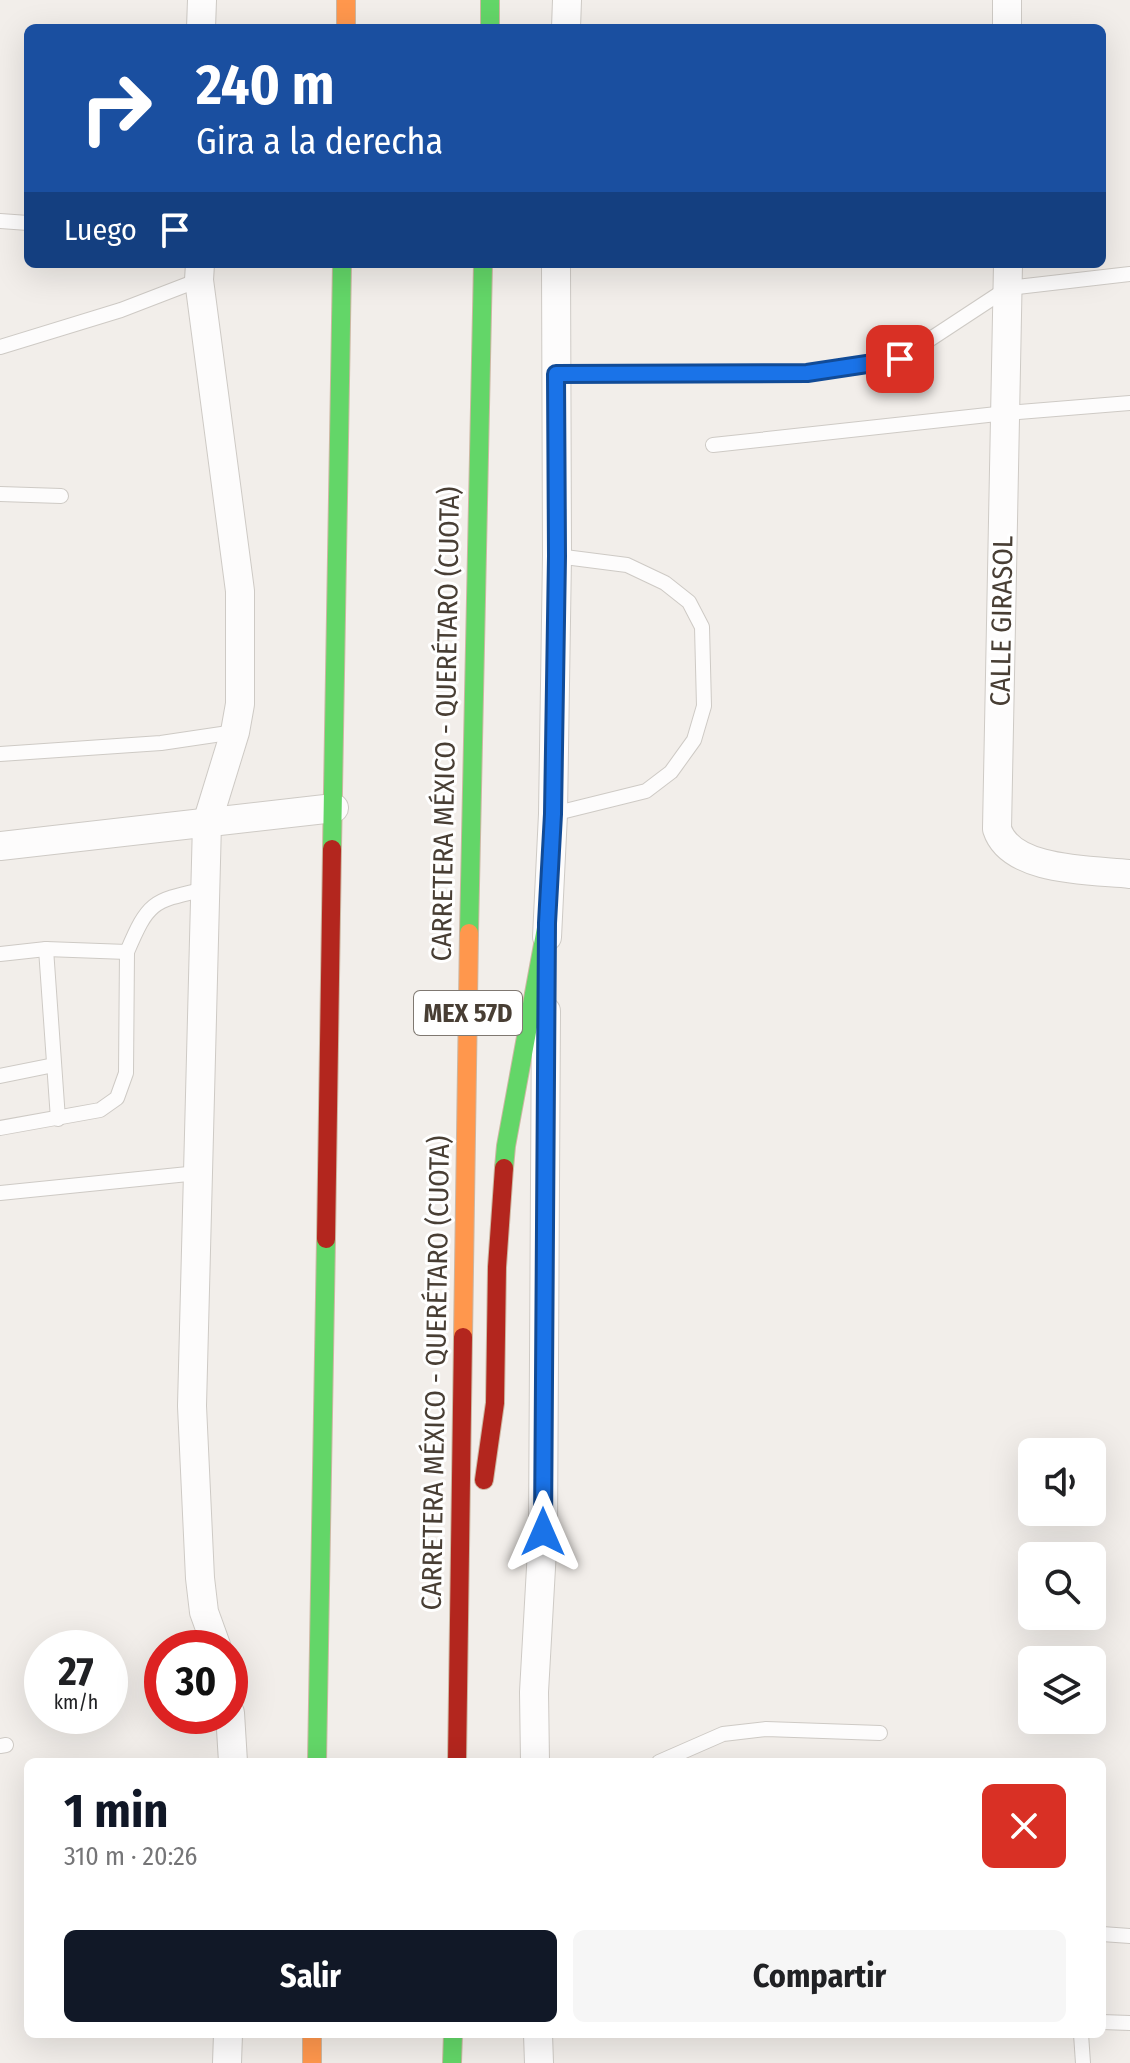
<!DOCTYPE html>
<html lang="es">
<head>
<meta charset="utf-8">
<style>
  body { margin:0; font-family:"Fira Sans Condensed",sans-serif; background:#f6f6f6; color:#202124; height:100vh; display:flex; flex-direction:column; font-size:30px; white-space:nowrap }
  * { box-sizing:border-box; margin:0 }
  p { font-size:26px; color:#757577 }
  .icon { flex:none; width:44px; height:44px; fill:none; stroke:currentColor; stroke-width:2; stroke-linecap:round; stroke-linejoin:round }
  .map { position:relative; flex:1; overflow:hidden }
  .details { position:absolute; left:24px; top:1758px; width:1082px; height:280px; display:flex; flex-direction:column; background:#fff; border-radius:12px; box-shadow:0 8px 32px #0002 }
  .details>* { flex:none }
  .top-card { position:absolute; left:24px; top:24px; width:1082px; height:244px; border-radius:12px; box-shadow:0 8px 32px #0002; background:#1a4fa0; color:#fff; overflow:hidden }
  .controls { position:absolute; left:1018px; top:1438px; display:grid; gap:16px }
  .controls a { display:grid; place-items:center; width:88px; height:88px; border-radius:12px; background:#fff; box-shadow:0 8px 32px #0002; font-size:40px }
  .speed { position:absolute; left:24px; top:1630px; display:flex; gap:16px; font-size:40px; font-weight:700; text-align:center }
  .speed>* { display:grid; place-content:center; width:104px; height:104px; border-radius:50%; background:#fff; box-shadow:0 8px 32px #0002; line-height:1 }
  .speed small { font-size:20px; font-weight:400 }
  .speed .limit { border:12px solid #d22; background:#fff; color:#111 }
  .pin { position:absolute; display:grid; place-items:center; width:68px; height:68px; color:#fff; margin:-34px; border-radius:16px; box-shadow:0 4px 12px #0006 }
  .me { position:absolute; width:88px; margin:-44px; rotate:0deg; stroke-linejoin:round; filter:drop-shadow(0 0 6px #0008) }
  .turn { display:flex; align-items:center; gap:28px; height:168px; padding:0 40px; font-size:36px }
  .turn .icon { width:104px; height:104px; stroke-width:2.5 }
  .turn b { display:block; font-size:56px; line-height:68px }
  .then { display:flex; align-items:center; height:76px; padding:0 40px; background:#0003; gap:16px; font-size:30px }
  .round { display:grid; place-items:center; flex:none; width:84px; height:84px; border-radius:12px; background:#f6f6f6 }
  .head { display:flex; align-items:center; justify-content:space-between; height:136px; padding:0 40px }
  h1 { font-size:48px; font-weight:700; line-height:60px; color:#111827 }
  .primary-button { display:flex; gap:16px; margin-top:auto; padding:16px 40px }
  .primary-button a { flex:1; height:92px; border-radius:12px; background:#111827; color:#fff; font-size:32px; font-weight:700; line-height:92px; text-align:center }
  .primary-button a+a { background:#f6f6f6; color:#202124 }
  .map>svg:first-child { display:block }
  .lines { fill:none; stroke-linecap:round; stroke-linejoin:round }
  .lane-casing { stroke:#cecac5; stroke-width:16 }
  .street-casing { stroke:#cecac5; stroke-width:30 }
  .fast-casing { stroke:#ccb7a2; stroke-width:20 }
  .slow-casing { stroke:#ccb7a2; stroke-width:20 }
  .jam-casing { stroke:#ccb7a2; stroke-width:20 }
  .lane { stroke:#fdfcfc; stroke-width:14 }
  .street { stroke:#fdfcfc; stroke-width:28 }
  .fast { stroke:#63d668; stroke-width:18 }
  .slow { stroke:#ff974d; stroke-width:18 }
  .jam { stroke:#b3261e; stroke-width:18 }
  .route-casing { stroke:#114b97; stroke-width:20 }
  .route { stroke:#1a73e8; stroke-width:14 }
  .labels { text-anchor:middle; stroke-width:6; stroke-linejoin:round; paint-order:stroke }
  .shield { fill:#fff; stroke:#7f7871; stroke-width:2 }
  .shield-label { font-size:26px; font-weight:bold; fill:#483e34 }
  .street-label { font-size:28px; fill:#483e34; stroke:#fff }
</style>
</head>
<body>
<div class="map">
<svg width="1130" height="2063" viewBox="0 0 1130 2063">
  <rect width="100%" height="100%" fill="#f2eeea"/>
  <g class="lines">
    <defs>
      <g id="lane">
        <path d="M0,221L28,223"/>
        <path d="M0,347L121,310L199,280"/>
        <path d="M556,374L807,373L860,367L900,359L1008,288L1130,274"/>
        <path d="M713,445L1006,413L1130,403"/>
        <path d="M0,494L61,496"/>
        <path d="M0,754L161,743L235,732"/>
        <path d="M553,814L646,791L671,772L694,740L704,706L702,627L689,602L665,583L627,565L557,556"/>
        <path d="M46,949L58,1119"/>
        <path d="M0,954L46,949L127,952C149,900 153,901 206,889"/>
        <path d="M0,1076L54,1065"/>
        <path d="M0,1128L100,1110L117,1098L126,1073L127,952"/>
        <path d="M0,1193L198,1173"/>
        <path d="M0,1746L6,1745"/>
        <path d="M659,1762L723,1734L766,1729L880,1733"/>
        <path d="M1102,1934L1130,1936"/>
        <path d="M1102,2022L1130,2023"/>
        <path d="M1081,2034L1083,2063"/>
      </g>
      <g id="street">
        <path d="M201,28L202,0"/>
        <path d="M566,28L567,0"/>
        <path d="M1007,28V0"/>
        <path d="M200,264L199,280L240,591V704L235,732L207,823L192,1406L200,1578L204,1612L217,1648"/>
        <path d="M1008,264L997,829C1011,872 1092,870 1130,874"/>
        <path d="M0,846L334,808"/>
        <path d="M547,937L553,814L557,556L556,264"/>
        <path d="M230,1713L233,1762"/>
        <path d="M535,1762L534,1692L543,1532L546,1011"/>
        <path d="M538,2034L539,2063"/>
        <path d="M227,2063L228,2034"/>
      </g>
      <g id="fast">
        <path d="M490,0V28"/>
        <path d="M332,849L342,264"/>
        <path d="M469,933L483,264"/>
        <path d="M504,1168L506,1146L547,923"/>
        <path d="M317,1762L326,1239"/>
        <path d="M452,2063L453,2034"/>
      </g>
      <g id="slow">
        <path d="M346,0V28"/>
        <path d="M463,1337L469,933"/>
        <path d="M312,2034V2063"/>
      </g>
      <g id="jam">
        <path d="M326,1239L332,849"/>
        <path d="M484,1480L495,1403L497,1267L504,1168"/>
        <path d="M457,1762L463,1337"/>
      </g>
    </defs>
    <use href="#lane" class="lane-casing"/>
    <use href="#street" class="street-casing"/>
    <use href="#fast" class="fast-casing"/>
    <use href="#slow" class="slow-casing"/>
    <use href="#jam" class="jam-casing"/>
    <use href="#lane" class="lane"/>
    <use href="#street" class="street"/>
    <use href="#fast" class="fast"/>
    <use href="#slow" class="slow"/>
    <use href="#jam" class="jam"/>
  </g>
  <g class="lines">
    <defs>
      <path id="route" d="M543,1532L547,923L553,814L557,556L556,374L807,373L900,359"/>
    </defs>
    <use href="#route" class="route-casing"/>
    <use href="#route" class="route"/>
  </g>
  <g class="labels">
    <rect class="shield" x="414" y="991" width="108" height="44" rx="6"/>
    <g class="shield-label">
      <text x="468" y="1022">MEX 57D</text>
    </g>
    <g class="street-label">
      <text transform="translate(1001 621) rotate(-89)" y="10">CALLE GIRASOL</text>
      <text transform="translate(445 724) rotate(-89)" y="10">CARRETERA MÉXICO - QUERÉTARO (CUOTA)</text>
      <text transform="translate(435 1373) rotate(-89)" y="10">CARRETERA MÉXICO - QUERÉTARO (CUOTA)</text>
    </g>
  </g>
</svg>
<div class="controls">
<a><svg class="icon" aria-label="sound" viewBox="0 0 24 24"><path d="M4 9h4l5-4v14l-5-4H4zM17 9q2 3 0 6"/></svg></a>
<a><svg class="icon" aria-label="search" viewBox="0 0 24 24"><circle cx="10" cy="10" r="6"/><path d="M15 15l6 6"/></svg></a>
<a><svg class="icon" aria-label="layers" viewBox="0 0 24 24"><path d="M12 4l9 5-9 5-9-5zM3 14l9 5 9-5"/></svg></a>
</div>
<div class="speed"><div>27<small>km/h</small></div><div class="limit">30</div></div>
<div class="pin" style="left:900px;top:359px;background:#d93025"><svg class="icon" aria-label="arrive" viewBox="0 0 24 24"><path d="M6 21V4h12l-3 4 3 4H6"/></svg></div>
<svg class="me" style="left:543px;top:1532px" viewBox="-20 -20 40 40"><path d="M0-17L14 15 0 8-14 15z" fill="#1a73e8" stroke="#fff" stroke-width="4"/></svg>
<div class="top-card">
<div class="turn"><svg class="icon" aria-label="right" viewBox="0 0 24 24"><path d="M7 20v-9h11M14 6l5 5-5 5"/></svg><div><b>240 m</b>Gira a la derecha</div></div>
<div class="then">Luego<svg class="icon" aria-label="arrive" viewBox="0 0 24 24"><path d="M6 21V4h12l-3 4 3 4H6"/></svg></div>
</div>
<section class="details">
<div class="head"><div><h1>1 min</h1><p>310 m · 20:26</p></div><a class="round" style="background:#d93025;color:#fff"><svg class="icon" aria-label="close" viewBox="0 0 24 24"><path d="M6 6l12 12M18 6L6 18"/></svg></a></div>
<div class="primary-button"><a>Salir</a><a>Compartir</a></div>
</section>
</div>
</body>
</html>
